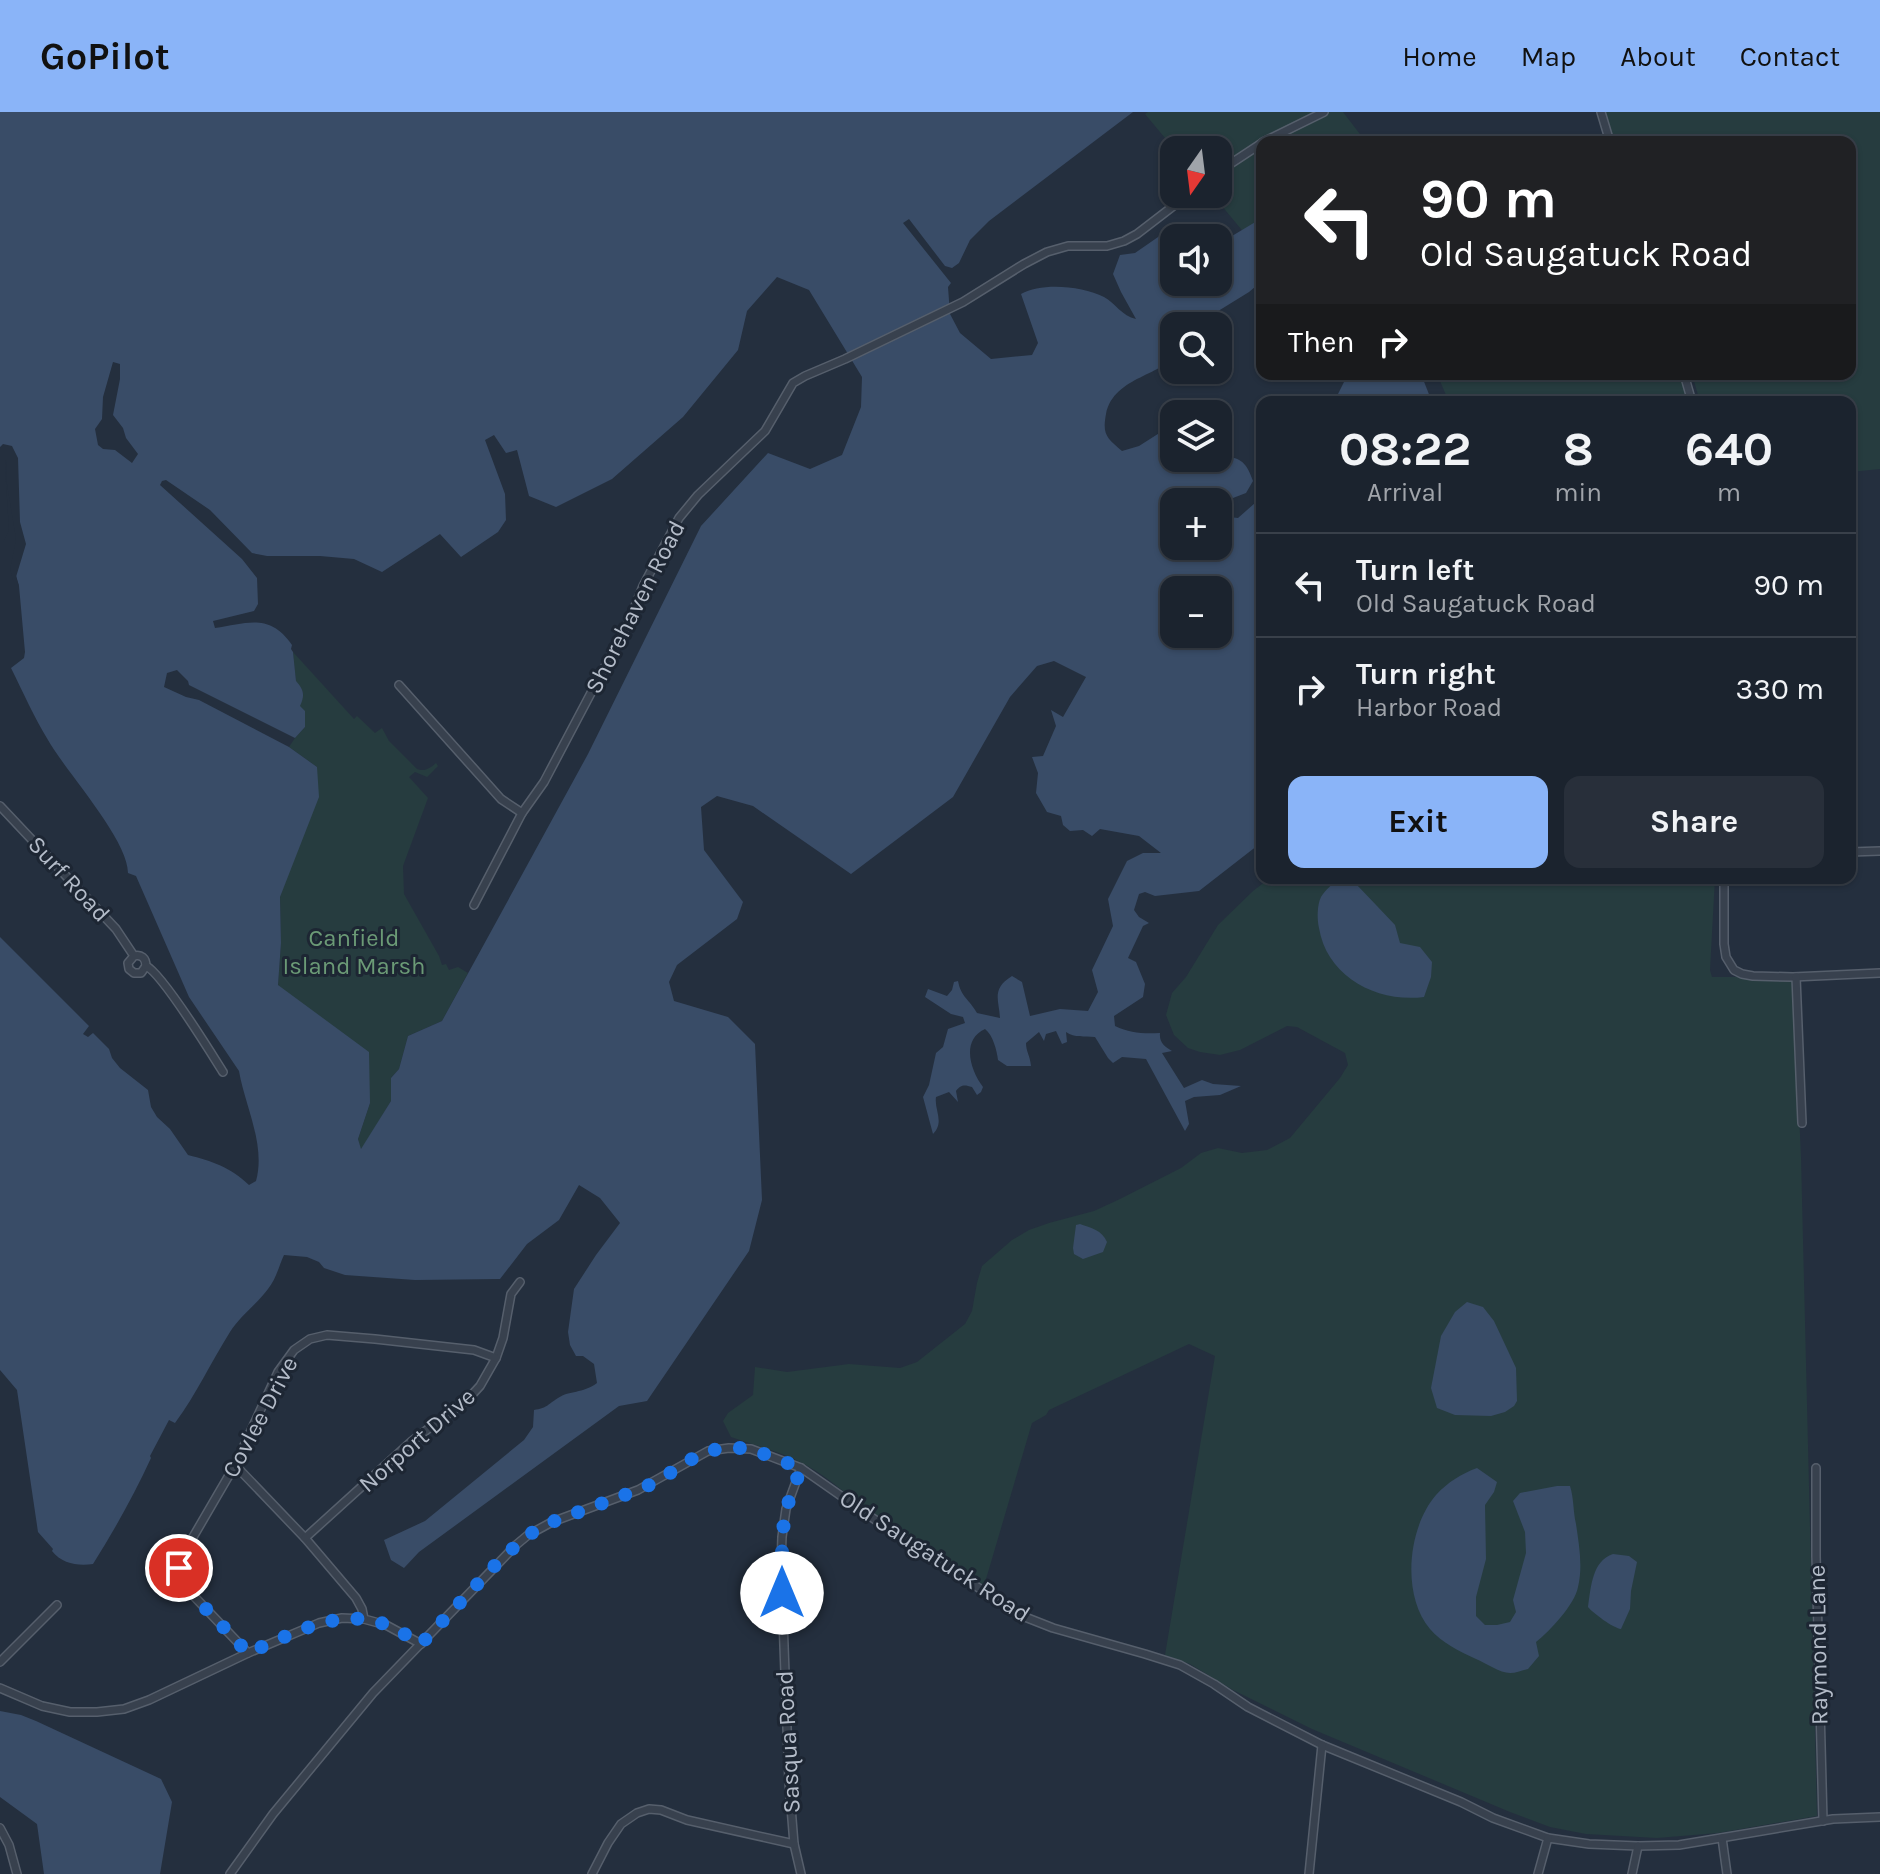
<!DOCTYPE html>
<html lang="en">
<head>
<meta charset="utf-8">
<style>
  body { margin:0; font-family:Karla,sans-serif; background:#282f3a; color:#f1f3f6; height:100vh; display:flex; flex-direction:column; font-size:30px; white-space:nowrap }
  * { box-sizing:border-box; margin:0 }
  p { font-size:26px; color:#a0a4aa }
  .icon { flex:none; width:44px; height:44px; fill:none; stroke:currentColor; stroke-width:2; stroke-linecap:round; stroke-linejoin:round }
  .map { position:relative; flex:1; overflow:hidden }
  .details { position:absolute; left:1256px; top:284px; width:600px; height:488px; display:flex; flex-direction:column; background:#1b232e; border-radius:16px; box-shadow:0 2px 6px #0004,0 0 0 2px #39404a }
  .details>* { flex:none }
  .banner { position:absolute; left:1256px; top:24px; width:600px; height:244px; border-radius:16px; box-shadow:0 2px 6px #0004,0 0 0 2px #39404a; background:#202124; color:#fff; overflow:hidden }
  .needle { width:52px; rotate:194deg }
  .controls { position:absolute; left:1160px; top:24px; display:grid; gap:16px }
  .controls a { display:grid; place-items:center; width:72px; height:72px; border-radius:16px; background:#1b232e; box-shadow:0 2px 6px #0004,0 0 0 2px #39404a; font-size:40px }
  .pin { position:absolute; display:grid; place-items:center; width:68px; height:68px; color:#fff; margin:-34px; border:4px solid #fff; border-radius:50%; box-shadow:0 2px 8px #0007 }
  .me { position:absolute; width:88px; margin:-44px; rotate:0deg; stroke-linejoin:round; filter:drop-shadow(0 0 6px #0008) }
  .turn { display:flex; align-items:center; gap:28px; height:168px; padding:0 32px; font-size:36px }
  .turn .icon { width:104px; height:104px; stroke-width:2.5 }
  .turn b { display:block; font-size:56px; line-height:68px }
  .then { display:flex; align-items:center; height:76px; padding:0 32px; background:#0003; gap:16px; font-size:30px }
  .eta { display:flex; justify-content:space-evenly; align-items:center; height:136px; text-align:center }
  .eta b { font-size:48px; font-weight:700; line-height:56px }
  .button { display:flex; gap:16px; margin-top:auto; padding:16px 32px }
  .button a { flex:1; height:92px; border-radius:16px; background:#8ab4f8; color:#111; font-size:32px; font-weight:700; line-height:92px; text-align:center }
  .button a+a { background:#282f3a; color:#f1f3f6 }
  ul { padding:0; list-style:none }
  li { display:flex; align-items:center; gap:24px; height:104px; padding:0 32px; border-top:2px solid #39404a }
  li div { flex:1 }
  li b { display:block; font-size:30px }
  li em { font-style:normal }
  header { display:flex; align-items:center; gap:48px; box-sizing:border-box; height:112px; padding:0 40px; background:#8ab4f8; color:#111 }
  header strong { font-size:38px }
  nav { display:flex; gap:44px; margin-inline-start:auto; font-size:28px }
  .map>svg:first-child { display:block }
  .green { fill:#263c3f }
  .water { fill:#394c67; fill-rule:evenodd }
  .pier { fill:#242f3e }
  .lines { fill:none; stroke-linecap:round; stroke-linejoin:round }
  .street-casing { stroke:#565f6c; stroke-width:10 }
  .street { stroke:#38414e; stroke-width:7 }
  .route { stroke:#1a73e8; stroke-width:14; stroke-dasharray:0 25.2 }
  .labels { text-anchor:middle; stroke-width:6; stroke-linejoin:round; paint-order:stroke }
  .street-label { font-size:24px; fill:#b4bcc9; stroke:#1d2633 }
  .park-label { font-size:24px; fill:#6b9a76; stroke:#1d2633 }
</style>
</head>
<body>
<header>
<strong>GoPilot</strong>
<nav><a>Home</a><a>Map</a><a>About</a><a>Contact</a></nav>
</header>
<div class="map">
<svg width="1880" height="1762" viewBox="0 0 1880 1762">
  <rect width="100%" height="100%" fill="#242f3e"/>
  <g class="green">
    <path d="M1148,0H1343L1366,30H1262V139L1260,140L1212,82H1218V38H1175L1145,2Z"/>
    <path d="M1605,0H1880V357L1850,360V290H1700L1692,262H1850V30H1614Z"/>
    <path d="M1437,262H1682L1690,290H1449Z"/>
    <path d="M293,540L354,607L357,604L375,621L382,616L389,629L417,657C425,660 430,656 436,651L438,654L427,665L415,660L409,665L428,686L403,754L404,782L439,844L442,853L446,852L449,858L458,855L468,861L442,909L408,924L399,957L391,966V989L361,1039L358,1027L370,991L278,873L281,831L280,785L317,655L289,635L295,626L305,615L299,594C305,583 304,578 296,570Z"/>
    <path d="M1270,766H1715L1710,858L1712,865H1793L1801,1045L1817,1704L1718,1721L1657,1726L1586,1722L1550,1715L1510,1700L1312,1617L1233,1578L1190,1552L1165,1543L1215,1244L1189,1232L1049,1298L1046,1303L1032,1311L984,1474C942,1449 901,1422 861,1393C841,1378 823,1361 800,1350C778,1339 754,1333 731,1325L723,1309L728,1301L753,1283L755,1255L787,1260L849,1252L900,1256L917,1250L965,1212L972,1199L977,1171L982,1154L1012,1128L1029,1118L1049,1111L1094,1099L1120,1087L1181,1056L1201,1041L1218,1036L1242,1041L1267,1038L1290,1026L1340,966L1348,953L1345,941L1297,915L1287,914L1240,938L1220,943L1200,940L1188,936L1174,923L1166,903L1172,881L1186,865L1218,813L1253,779Z"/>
  </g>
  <g class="water">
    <path d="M0,0H1133L989,109L970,128L959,151L952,156L945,154L909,107L903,111L951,171L948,175L950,202L960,221L991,247L1032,243L1038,231L1021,182C1042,170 1082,174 1104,185C1115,191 1122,204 1136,207L1121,180L1113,162L1120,143L1135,141L1174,114H1189L1202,120L1227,127L1262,106V169L1249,180L1215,201L1199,214H1174C1174,221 1176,233 1174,240C1167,264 1114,263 1106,302C1102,323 1107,326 1122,339L1139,334L1161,320H1174V346H1218V341C1240,348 1245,346 1253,369L1246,381L1233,386L1229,405L1238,406L1255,391L1262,397V730L1199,779L1155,784L1145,780L1139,782L1134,798L1139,805L1149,811L1143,814L1128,846L1136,850L1145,872L1143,885L1114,904L1115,914C1130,921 1143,922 1160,921C1159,931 1165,935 1172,939L1162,941L1184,976L1202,968L1213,972L1241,974L1220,983L1194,985L1185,989L1189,1012L1185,1019L1146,947L1122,945L1113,951L1108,946L1095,925C1084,924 1075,926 1066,920L1067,930L1062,932L1056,919L1046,922L1044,929L1039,920L1026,931C1026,940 1030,943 1031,954H1007L998,948C997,939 993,923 985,917C961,928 970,958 983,975L981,980L977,983L972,975C965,973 961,972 956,979L958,990L949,980L936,985C934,998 945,1010 933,1022L923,985L929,973L936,941L943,935L948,917L965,911L963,905L951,902L925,885L928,877L947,884L952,878L954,870L958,869C961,885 969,887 977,901L1000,906C999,888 991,877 1012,864L1022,870L1030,904L1060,897L1088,899L1098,880L1092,858L1113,814L1108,787L1127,749L1143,741H1161L1139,724L1100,717L1092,724L1083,718L1070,719L1063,713L1061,704L1047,700L1036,681L1038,661L1032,645L1043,644L1056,614L1051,598L1063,605L1086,565L1054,549L1037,554L1010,585L953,685L851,762L753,694L717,684L701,695L704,738L743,790L737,807L677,853L669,870L674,889L728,905L755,932L762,1088L749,1139L647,1289L619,1294L419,1440L404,1456L391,1448L384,1428L425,1409L524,1328L533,1315L534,1298C547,1296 547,1293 558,1286C570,1278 582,1282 597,1271L594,1252L583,1244H576L570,1233L568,1220L574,1177L596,1143L620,1111L600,1086L579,1073L559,1108L527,1132L500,1167L415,1168L345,1163L324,1156L319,1150L307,1145L284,1143C279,1154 276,1167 268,1177C257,1192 240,1204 230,1220C211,1250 196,1283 175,1311L169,1308L150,1344L151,1346C134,1383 115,1417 93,1452C78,1454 62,1452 52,1439L53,1437L38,1420L17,1278L0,1258V825L89,914L83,922L88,925L93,921L109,937L112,946L120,956L148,978L151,995L157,1005L170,1017L188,1043C212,1049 230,1055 249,1073L256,1069C266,1033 245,994 239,959L189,885L136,764L128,761C128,727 66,660 48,628C34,605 23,580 11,556L24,546L25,540L19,474L14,456L20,427L5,339L0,428ZM1174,126H1218V170H1174ZM777,165L809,178L862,265L861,295L842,343L810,357L768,341L701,414L588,642L442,909L408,924L399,957L391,966V989L361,1037L358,1027L370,991L369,940L278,873L281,831L280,785L319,685L317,655L289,635L199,588L186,585L164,575L167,561L177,558L188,569L189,573L295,626L305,615V599L300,594C305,583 304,578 296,569L293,540L291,537L292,533C270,501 248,511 215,516L213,509L254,499L258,492L257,466L242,447L160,373L162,369L166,368L210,398L252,441L267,444H320L354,447L382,460L440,422L461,445L498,420L506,408L505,382L485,328L494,323L506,341L517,338L529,384L556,395L612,367L683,305L738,238L747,199ZM1174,390H1218V434H1174ZM1174,478H1218V522H1174Z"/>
    <path d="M1348,262H1421L1432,290H1334Z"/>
    <path d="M1338,766L1356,772L1377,794L1395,813L1400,831L1420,835L1432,850L1431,865L1424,885C1377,891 1327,865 1319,816C1317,807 1317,793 1321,785C1325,778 1333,772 1338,766Z"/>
    <path d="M1080,1112C1091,1116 1102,1118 1107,1130L1103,1140L1083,1147L1074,1142L1073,1136L1076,1113Z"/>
    <path d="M1467,1190L1483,1195L1494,1209L1516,1256L1517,1289L1514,1294L1505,1300L1491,1304L1455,1303L1437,1296L1431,1276L1441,1224L1455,1200Z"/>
    <path d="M1477,1356L1497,1370L1494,1380L1485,1393L1486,1447L1476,1485V1504L1485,1513H1497L1510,1510L1516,1500L1513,1488L1526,1441L1525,1420L1513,1389L1520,1381L1557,1374H1570C1574,1387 1573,1399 1576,1412C1579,1433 1583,1454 1578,1475C1575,1492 1550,1519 1536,1530L1539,1544L1528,1557C1523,1558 1516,1561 1510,1561C1500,1561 1486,1551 1476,1547C1459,1539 1442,1531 1430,1517C1401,1483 1408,1415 1436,1383C1448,1370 1461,1362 1477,1356Z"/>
    <path d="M1613,1442L1629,1444L1637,1450L1631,1479L1630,1497L1621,1517C1613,1516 1593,1501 1588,1495C1591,1475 1592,1449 1613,1442Z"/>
    <path d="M0,1599L21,1603L36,1609L161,1667L172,1690L160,1762H44L37,1712L0,1685Z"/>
  </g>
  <g class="pier">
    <path d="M113,250L120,252V267L113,303L123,316L126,326L138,342L132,351L115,338L103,337L98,333L95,317L102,307L103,285Z"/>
    <path d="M3,332L12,334L18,346L20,410L26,432L16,465L19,474L13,468L10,457L16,427L7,372L6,348L5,354L9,419L3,430L0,432V335Z"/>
  </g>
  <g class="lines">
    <defs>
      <g id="street">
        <path d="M1601,0L1610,30"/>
        <path d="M1263,30L1324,0"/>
        <path d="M1218,60L1262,31"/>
        <path d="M1684,262L1692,290"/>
        <path d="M399,573L501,687L522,701"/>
        <path d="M0,694L116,817L134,844C141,842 146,846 146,854L141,861H134L129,857L128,851L134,844"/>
        <path d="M1850,740L1880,739"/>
        <path d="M1724,766V832L1726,845L1734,858L1742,862L1753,864L1793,865L1880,861"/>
        <path d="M474,793L522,701L544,670L629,509L643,474L679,406L698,383L765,319L793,271L805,264L845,247L963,190L1024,152L1047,140L1068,134H1107L1124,129L1137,122L1189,82"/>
        <path d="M146,854C162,861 211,941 223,960"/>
        <path d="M1796,865L1802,1011"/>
        <path d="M235,1353L305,1426L356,1486L362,1497L364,1507L386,1513L421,1532"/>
        <path d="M801,1356L786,1397L782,1425L781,1452L789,1670L794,1732L801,1762"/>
        <path d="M1816,1356V1444L1823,1709"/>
        <path d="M305,1426L412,1329L468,1287L480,1274L496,1246L503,1226L511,1182L520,1170"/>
        <path d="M248,1541L188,1478C180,1466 176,1457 182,1444L235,1353L278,1260L294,1238L310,1227L327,1223L375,1227L474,1238L496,1246"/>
        <path d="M0,1550L57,1493"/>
        <path d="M0,1576L42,1594L70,1600H97L124,1597L149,1588L248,1541L319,1511L342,1506L364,1507"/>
        <path d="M0,1716L9,1733L17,1762"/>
        <path d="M1722,1726L1727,1762"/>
        <path d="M230,1762L273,1702L373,1581L516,1433L528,1423L552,1410L638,1378L708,1339L729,1336L751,1337L801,1356L917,1437L1025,1505L1053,1516L1145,1542L1180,1553L1214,1572L1248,1595L1322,1633L1461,1690L1493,1706L1548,1726L1589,1732L1638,1734L1679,1733L1833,1707L1880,1705"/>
        <path d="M592,1762L608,1731L621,1712L637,1701L649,1697L661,1698L687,1708L794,1732"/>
        <path d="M1309,1762L1322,1633"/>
        <path d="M1538,1762L1548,1726"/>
        <path d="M1632,1762L1638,1734"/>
      </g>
    </defs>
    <use href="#street" class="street-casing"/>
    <use href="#street" class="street"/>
  </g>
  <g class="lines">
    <path class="route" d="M179,1456L181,1466L188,1478L248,1541C293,1522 340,1493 389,1514C400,1519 411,1526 421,1532L501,1447L528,1423L552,1410L638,1378L656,1370L695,1345L708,1339L720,1337L741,1336L751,1337L801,1356L786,1397L782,1425V1481"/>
  </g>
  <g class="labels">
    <g class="street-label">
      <text transform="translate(635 495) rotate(-63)" y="8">Shorehaven Road</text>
      <text transform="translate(69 767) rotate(47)" y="8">Surf Road</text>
      <text transform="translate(260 1305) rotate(-62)" y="8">Covlee Drive</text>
      <text transform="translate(417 1328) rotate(-41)" y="8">Norport Drive</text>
      <text transform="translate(935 1444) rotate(33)" y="8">Old Saugatuck Road</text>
      <text transform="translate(1818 1533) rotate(-91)" y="8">Raymond Lane</text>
      <text transform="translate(788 1630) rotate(-93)" y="8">Sasqua Road</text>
    </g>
    <g class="park-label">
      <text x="354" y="834">Canfield<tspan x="354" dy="28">Island Marsh</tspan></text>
    </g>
  </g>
</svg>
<div class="controls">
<a><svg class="needle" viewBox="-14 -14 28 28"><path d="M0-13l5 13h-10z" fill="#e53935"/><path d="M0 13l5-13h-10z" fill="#a0a4aa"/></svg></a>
<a><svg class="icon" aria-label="sound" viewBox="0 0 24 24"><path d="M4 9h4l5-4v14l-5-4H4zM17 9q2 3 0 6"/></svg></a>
<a><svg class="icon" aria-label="search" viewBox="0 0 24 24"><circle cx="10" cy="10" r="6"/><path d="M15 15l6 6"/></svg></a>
<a><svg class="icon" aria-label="layers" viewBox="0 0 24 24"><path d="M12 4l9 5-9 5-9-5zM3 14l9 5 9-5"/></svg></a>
<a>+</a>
<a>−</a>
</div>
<div class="pin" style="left:179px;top:1456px;background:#d93025"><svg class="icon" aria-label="arrive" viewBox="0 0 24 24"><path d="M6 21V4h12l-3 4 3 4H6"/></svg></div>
<svg class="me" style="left:782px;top:1481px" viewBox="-20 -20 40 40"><circle r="19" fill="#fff"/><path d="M0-13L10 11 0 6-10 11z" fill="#1a73e8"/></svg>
<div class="banner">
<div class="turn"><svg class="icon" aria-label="left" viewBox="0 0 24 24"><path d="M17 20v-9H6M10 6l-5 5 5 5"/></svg><div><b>90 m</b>Old Saugatuck Road</div></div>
<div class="then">Then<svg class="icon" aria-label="right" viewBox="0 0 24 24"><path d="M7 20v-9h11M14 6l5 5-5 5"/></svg></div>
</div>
<section class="details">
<div class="eta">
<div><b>08:22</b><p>Arrival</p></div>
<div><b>8</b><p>min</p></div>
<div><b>640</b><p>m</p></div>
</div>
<ul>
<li><svg class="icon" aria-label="left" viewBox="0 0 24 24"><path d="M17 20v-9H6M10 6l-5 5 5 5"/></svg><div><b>Turn left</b><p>Old Saugatuck Road</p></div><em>90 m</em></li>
<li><svg class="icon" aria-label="right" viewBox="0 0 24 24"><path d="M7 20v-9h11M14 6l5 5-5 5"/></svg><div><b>Turn right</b><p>Harbor Road</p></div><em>330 m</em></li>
</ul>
<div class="button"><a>Exit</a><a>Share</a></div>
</section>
</div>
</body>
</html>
